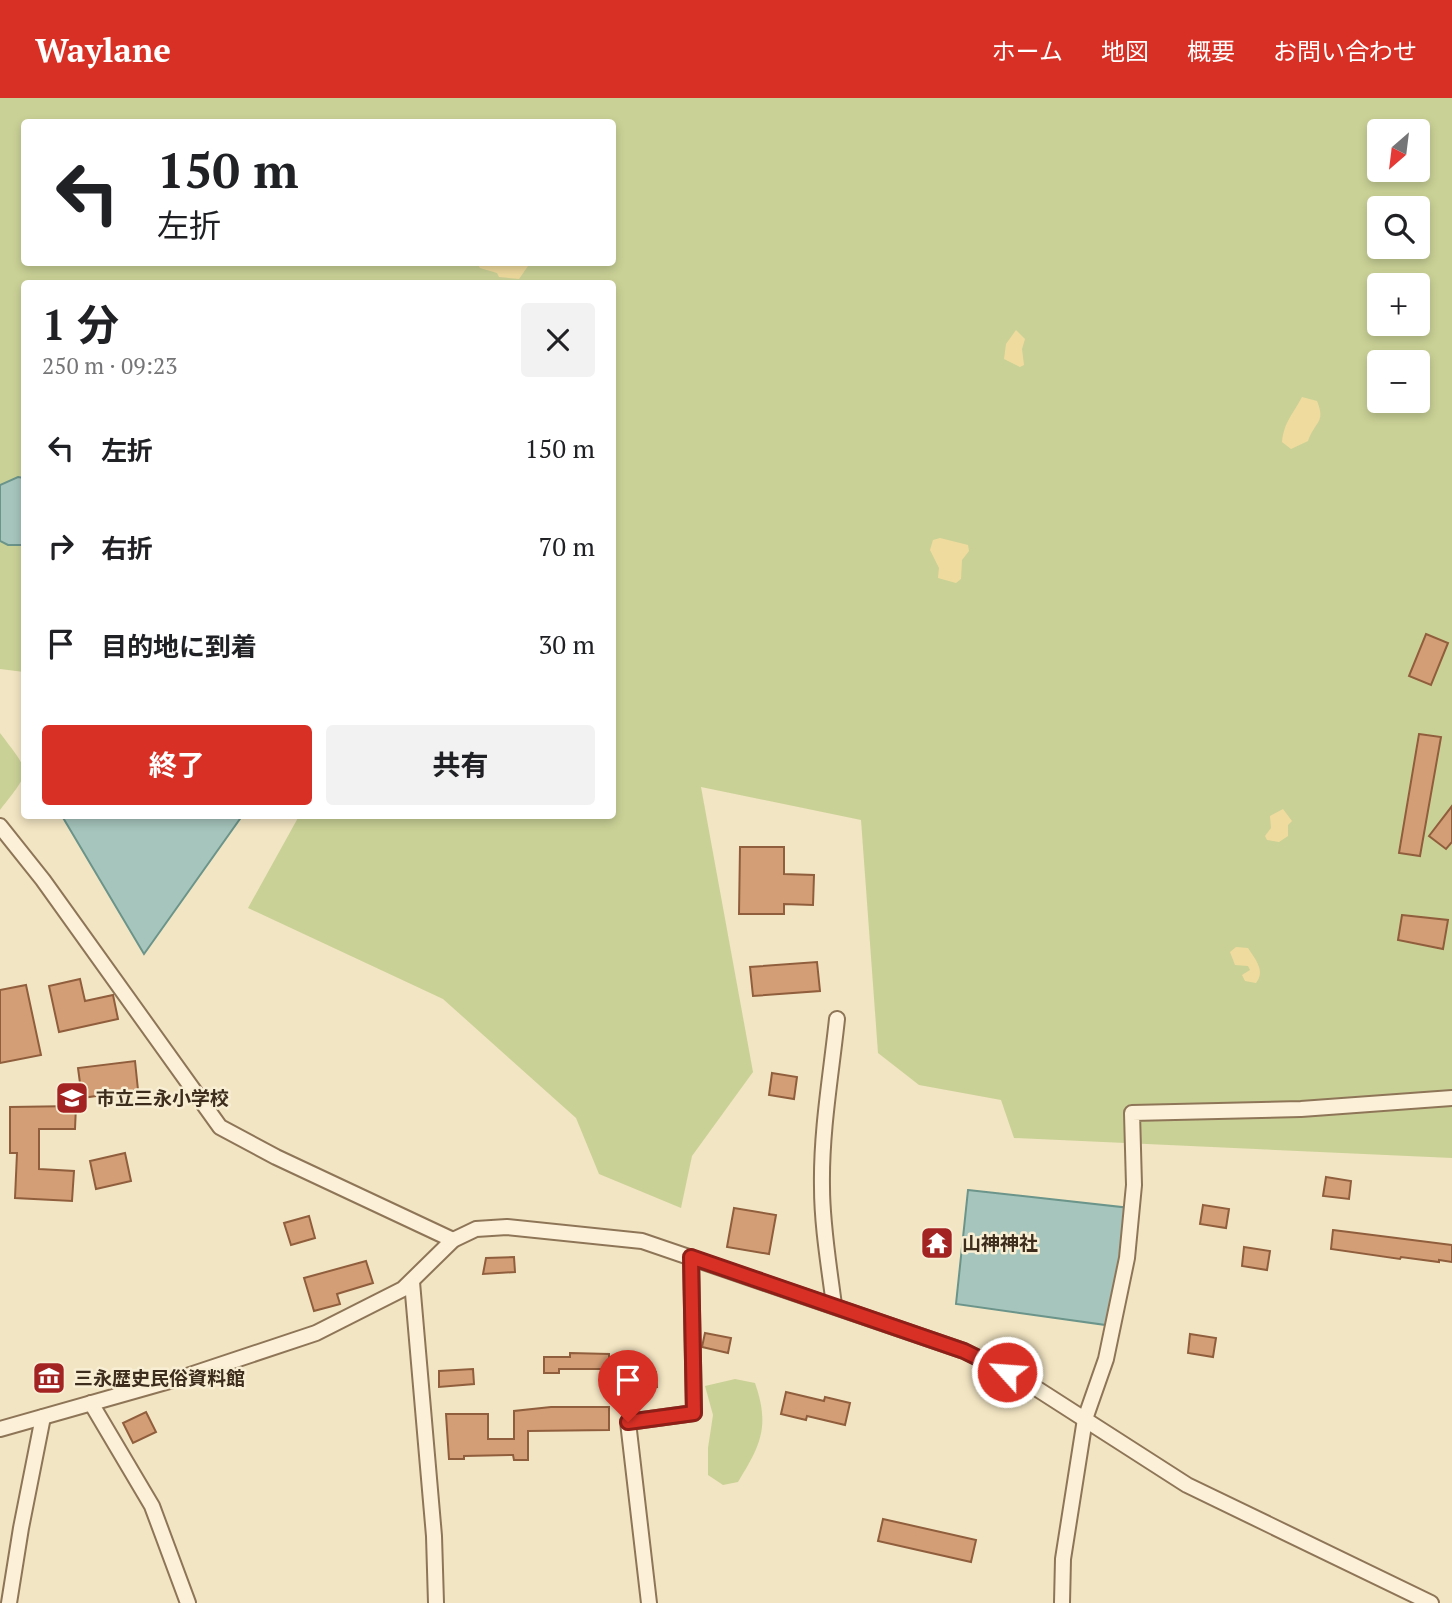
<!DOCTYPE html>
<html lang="ja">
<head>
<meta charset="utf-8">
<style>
  body { margin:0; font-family:"PT Serif","Noto Sans JP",serif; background:#f2f2f2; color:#202124; height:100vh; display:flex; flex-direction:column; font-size:26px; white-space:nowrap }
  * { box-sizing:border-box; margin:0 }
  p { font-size:23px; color:#757577 }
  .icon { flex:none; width:38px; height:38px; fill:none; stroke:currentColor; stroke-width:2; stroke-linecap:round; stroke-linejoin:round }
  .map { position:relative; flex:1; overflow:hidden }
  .details { position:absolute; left:21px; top:182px; width:595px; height:539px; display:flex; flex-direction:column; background:#fff; border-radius:7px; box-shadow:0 4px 10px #0003 }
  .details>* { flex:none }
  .guide { position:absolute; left:21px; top:21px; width:595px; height:147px; border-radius:7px; box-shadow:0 4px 10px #0003; background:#fff; color:#202124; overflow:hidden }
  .needle { width:46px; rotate:208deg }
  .buttons { position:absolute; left:1367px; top:21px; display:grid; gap:14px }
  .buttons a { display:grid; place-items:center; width:63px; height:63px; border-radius:7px; background:#fff; box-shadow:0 4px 10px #0003; font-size:35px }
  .pin { position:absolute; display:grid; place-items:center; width:60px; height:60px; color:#fff; margin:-72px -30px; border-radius:50% 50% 50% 0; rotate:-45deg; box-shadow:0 0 7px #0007 }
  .pin .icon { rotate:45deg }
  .me { position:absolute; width:77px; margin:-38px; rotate:296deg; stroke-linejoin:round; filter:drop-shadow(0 0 5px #0008) }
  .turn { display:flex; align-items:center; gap:24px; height:147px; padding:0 21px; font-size:32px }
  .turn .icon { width:91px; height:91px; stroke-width:2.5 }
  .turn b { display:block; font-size:49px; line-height:60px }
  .round { display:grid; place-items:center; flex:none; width:74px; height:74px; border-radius:7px; background:#f2f2f2 }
  .head { display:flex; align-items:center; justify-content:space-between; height:119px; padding:0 21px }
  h1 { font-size:42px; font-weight:700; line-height:52px }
  .cta { display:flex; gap:14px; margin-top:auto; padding:14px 21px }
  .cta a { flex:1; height:80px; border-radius:7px; background:#d93025; color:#fff; font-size:28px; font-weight:700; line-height:80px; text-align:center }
  .cta a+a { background:#f2f2f2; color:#202124 }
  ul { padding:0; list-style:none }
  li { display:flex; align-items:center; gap:21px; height:98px; padding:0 21px }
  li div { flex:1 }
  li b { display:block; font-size:26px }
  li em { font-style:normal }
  header { display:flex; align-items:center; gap:42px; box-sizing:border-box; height:98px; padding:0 35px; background:#d93025; color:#fff }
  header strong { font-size:33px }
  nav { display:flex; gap:38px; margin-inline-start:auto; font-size:24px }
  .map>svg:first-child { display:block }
  .green { fill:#cad196; fill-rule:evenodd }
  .sand { fill:#f0db9e }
  .water { fill:#a6c5bc; stroke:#6b948a; stroke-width:2 }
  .building { fill:#d39e76; stroke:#905e3c; stroke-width:2 }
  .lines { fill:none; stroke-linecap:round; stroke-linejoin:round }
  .minor-casing { stroke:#8e7558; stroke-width:18 }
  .minor { stroke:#fcf1d8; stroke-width:14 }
  .route-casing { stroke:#8d1f18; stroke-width:18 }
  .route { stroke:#d93025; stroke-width:12 }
  .labels { text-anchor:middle; stroke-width:5; stroke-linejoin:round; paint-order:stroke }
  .poi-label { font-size:19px; font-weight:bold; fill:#3d2d1d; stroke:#f8eed4; text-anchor:start }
</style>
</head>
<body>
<header>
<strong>Waylane</strong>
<nav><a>ホーム</a><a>地図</a><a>概要</a><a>お問い合わせ</a></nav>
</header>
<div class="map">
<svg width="1452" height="1505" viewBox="0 0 1452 1505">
  <rect width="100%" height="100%" fill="#f2e5c3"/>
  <g class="green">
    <path d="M0,0H1452V1060L1014,1040L1001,1002L919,987L878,955L861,722L701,689L753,974L692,1058L681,1110L599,1076L576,1020L443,901L248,810L299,718H612V186H24V574L0,571ZM24,24H612V164H24ZM1379,33H1418V72H1379ZM1379,110H1418V149H1379ZM1379,187H1418V226H1379ZM1379,264H1418V303H1379Z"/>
    <path d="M0,635C31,676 32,671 0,712Z"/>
    <path d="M735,1281L755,1285C770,1328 761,1347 738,1384L723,1387L708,1377V1350L713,1317L705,1288Z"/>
  </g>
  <g class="sand">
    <path d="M477,165H503L509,167L512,165H526L528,168L519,181L499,179L497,175L480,170Z"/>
    <path d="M1016,232L1025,241L1022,251L1024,267L1020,269L1004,261L1006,246Z"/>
    <path d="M1302,299L1317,303C1326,325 1315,323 1308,343L1291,351L1282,344C1284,324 1293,316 1302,299Z"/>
    <path d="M940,440L968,447L969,453L962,462L961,481L956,485L938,480L939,470L930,452L933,442Z"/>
    <path d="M1283,711L1292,723L1288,727V738L1279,744L1267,742L1265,738L1271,730L1270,718Z"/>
    <path d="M1236,849L1248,850C1255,861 1266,873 1256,885L1245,883L1242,877L1250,872L1248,868L1235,867L1230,854Z"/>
  </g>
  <g class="water">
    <path d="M18,379L24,380V447H8L0,443V387Z"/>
    <path d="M62,718H242L144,856Z"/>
    <path d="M968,1092L1130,1110L1113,1228L956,1206Z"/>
  </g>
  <g class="building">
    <path d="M1426,536L1448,545L1431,587L1409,578Z"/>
    <path d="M1419,636L1441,639L1420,758L1399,755Z"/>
    <path d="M1452,708V744L1446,751L1429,738Z"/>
    <path d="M740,749H784V776L814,777L813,807L784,806V816H739Z"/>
    <path d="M1402,817L1448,822L1443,851L1398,842Z"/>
    <path d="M817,864L820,893L753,898L750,869Z"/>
    <path d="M80,881L85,903L113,897L118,921L59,934L49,888Z"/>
    <path d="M26,887L41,957L0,965V892Z"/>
    <path d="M135,963L138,992L82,1000L78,970Z"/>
    <path d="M772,975L797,979L794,1001L769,997Z"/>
    <path d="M76,1008L75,1031H39V1071L74,1073L72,1103L15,1100L17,1055H10V1009Z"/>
    <path d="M125,1055L131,1083L96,1091L90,1063Z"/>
    <path d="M1326,1079L1351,1083L1349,1101L1323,1098Z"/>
    <path d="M1203,1107L1229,1111L1226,1130L1200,1126Z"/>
    <path d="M734,1110L776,1117L769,1156L727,1149Z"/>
    <path d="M309,1118L315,1140L291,1147L284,1125Z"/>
    <path d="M1333,1132L1452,1147V1164L1439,1162V1164L1401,1159L1400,1161L1331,1151Z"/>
    <path d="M1244,1149L1270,1153L1267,1172L1242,1168Z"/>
    <path d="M514,1159L515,1174L483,1176L486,1160Z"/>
    <path d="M366,1163L373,1185L337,1196L340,1206L314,1213L304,1180Z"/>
    <path d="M705,1235L731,1240L728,1255L702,1249Z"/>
    <path d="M1190,1236L1216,1240L1213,1259L1188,1255Z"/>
    <path d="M570,1255L609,1256V1271H559V1275H544V1259H570Z"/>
    <path d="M473,1271L474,1286L439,1289V1273Z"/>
    <path d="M656,1274L657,1289L631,1291L632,1275Z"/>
    <path d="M786,1294L824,1303L825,1299L850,1305L845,1327L807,1318L806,1322L781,1316Z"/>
    <path d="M551,1309H609V1332L528,1333V1362H514L513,1357L464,1358V1361H449L446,1316H488V1341H514V1313Z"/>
    <path d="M146,1314L156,1334L133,1345L123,1325Z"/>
    <path d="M883,1421L976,1442L971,1464L878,1443Z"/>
  </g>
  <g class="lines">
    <defs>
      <g id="minor">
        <path d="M0,728L43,782L220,1029L276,1059L453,1142"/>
        <path d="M412,1184L434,1438L436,1505"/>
        <path d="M834,1207C829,1168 822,1128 822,1089C821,1033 831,977 837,921"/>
        <path d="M91,1305L152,1408L188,1505"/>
        <path d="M0,1331L187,1278L316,1235L403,1191L453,1142L476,1131L507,1129L642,1143L964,1253L1028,1285L1187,1387L1431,1505"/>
        <path d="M9,1505L21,1430L43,1319"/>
        <path d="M649,1505L628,1324L694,1315L691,1159"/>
        <path d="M1062,1505L1063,1461L1085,1321L1106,1261L1127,1160L1134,1087L1132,1015L1301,1011L1452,1000"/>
      </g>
    </defs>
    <use href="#minor" class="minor-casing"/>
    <use href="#minor" class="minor"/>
  </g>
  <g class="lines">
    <defs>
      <path id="route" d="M628,1324L694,1315L691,1159L964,1253L1007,1274"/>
    </defs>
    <use href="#route" class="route-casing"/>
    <use href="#route" class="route"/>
  </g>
  <defs>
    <symbol id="school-square" viewBox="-11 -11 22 22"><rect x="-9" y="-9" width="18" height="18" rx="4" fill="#a32323" stroke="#f8eed4"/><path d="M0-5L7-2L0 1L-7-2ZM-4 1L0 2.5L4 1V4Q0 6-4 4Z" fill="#fff"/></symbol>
    <symbol id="temple-square" viewBox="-11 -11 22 22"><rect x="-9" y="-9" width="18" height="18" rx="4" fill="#a32323" stroke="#f8eed4"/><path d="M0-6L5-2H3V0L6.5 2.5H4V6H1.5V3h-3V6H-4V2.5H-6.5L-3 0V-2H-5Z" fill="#fff"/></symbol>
    <symbol id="museum-square" viewBox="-11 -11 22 22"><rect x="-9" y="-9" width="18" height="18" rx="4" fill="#a32323" stroke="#f8eed4"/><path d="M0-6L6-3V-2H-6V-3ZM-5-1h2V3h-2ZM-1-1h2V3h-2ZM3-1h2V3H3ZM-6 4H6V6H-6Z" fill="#fff"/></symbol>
  </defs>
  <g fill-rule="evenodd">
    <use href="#school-square" x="53" y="981" width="38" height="38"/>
    <use href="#temple-square" x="918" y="1126" width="38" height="38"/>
    <use href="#museum-square" x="30" y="1261" width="38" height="38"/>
  </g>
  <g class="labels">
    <g class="poi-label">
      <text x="96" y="1007">市立三永小学校</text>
      <text x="962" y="1152">山神神社</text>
      <text x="74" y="1287">三永歴史民俗資料館</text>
    </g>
  </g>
</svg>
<div class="buttons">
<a><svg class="needle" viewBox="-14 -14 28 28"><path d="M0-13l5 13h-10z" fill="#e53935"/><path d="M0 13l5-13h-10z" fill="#757577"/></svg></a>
<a><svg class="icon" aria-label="search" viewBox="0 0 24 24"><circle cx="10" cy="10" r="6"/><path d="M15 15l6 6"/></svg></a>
<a>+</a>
<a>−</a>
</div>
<div class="pin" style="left:628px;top:1324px;background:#d93025"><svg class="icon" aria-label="arrive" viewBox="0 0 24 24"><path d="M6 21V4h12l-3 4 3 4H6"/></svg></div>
<svg class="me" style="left:1007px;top:1274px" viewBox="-20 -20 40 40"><circle r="17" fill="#d93025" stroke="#fff" stroke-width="3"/><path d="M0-11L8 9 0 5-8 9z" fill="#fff"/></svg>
<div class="guide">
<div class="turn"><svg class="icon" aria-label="left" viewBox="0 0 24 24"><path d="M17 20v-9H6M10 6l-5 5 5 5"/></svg><div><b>150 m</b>左折</div></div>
</div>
<section class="details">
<div class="head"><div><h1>1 分</h1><p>250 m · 09:23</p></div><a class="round"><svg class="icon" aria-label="close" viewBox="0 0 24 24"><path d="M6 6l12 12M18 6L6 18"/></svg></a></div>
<ul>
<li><svg class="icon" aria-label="left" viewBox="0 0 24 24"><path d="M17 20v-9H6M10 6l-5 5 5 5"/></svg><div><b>左折</b></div><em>150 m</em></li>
<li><svg class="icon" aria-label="right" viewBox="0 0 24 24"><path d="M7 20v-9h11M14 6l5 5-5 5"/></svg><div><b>右折</b></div><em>70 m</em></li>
<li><svg class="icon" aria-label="arrive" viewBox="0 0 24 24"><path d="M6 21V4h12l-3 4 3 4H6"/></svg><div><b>目的地に到着</b></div><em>30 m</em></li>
</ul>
<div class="cta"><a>終了</a><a>共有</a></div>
</section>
</div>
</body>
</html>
